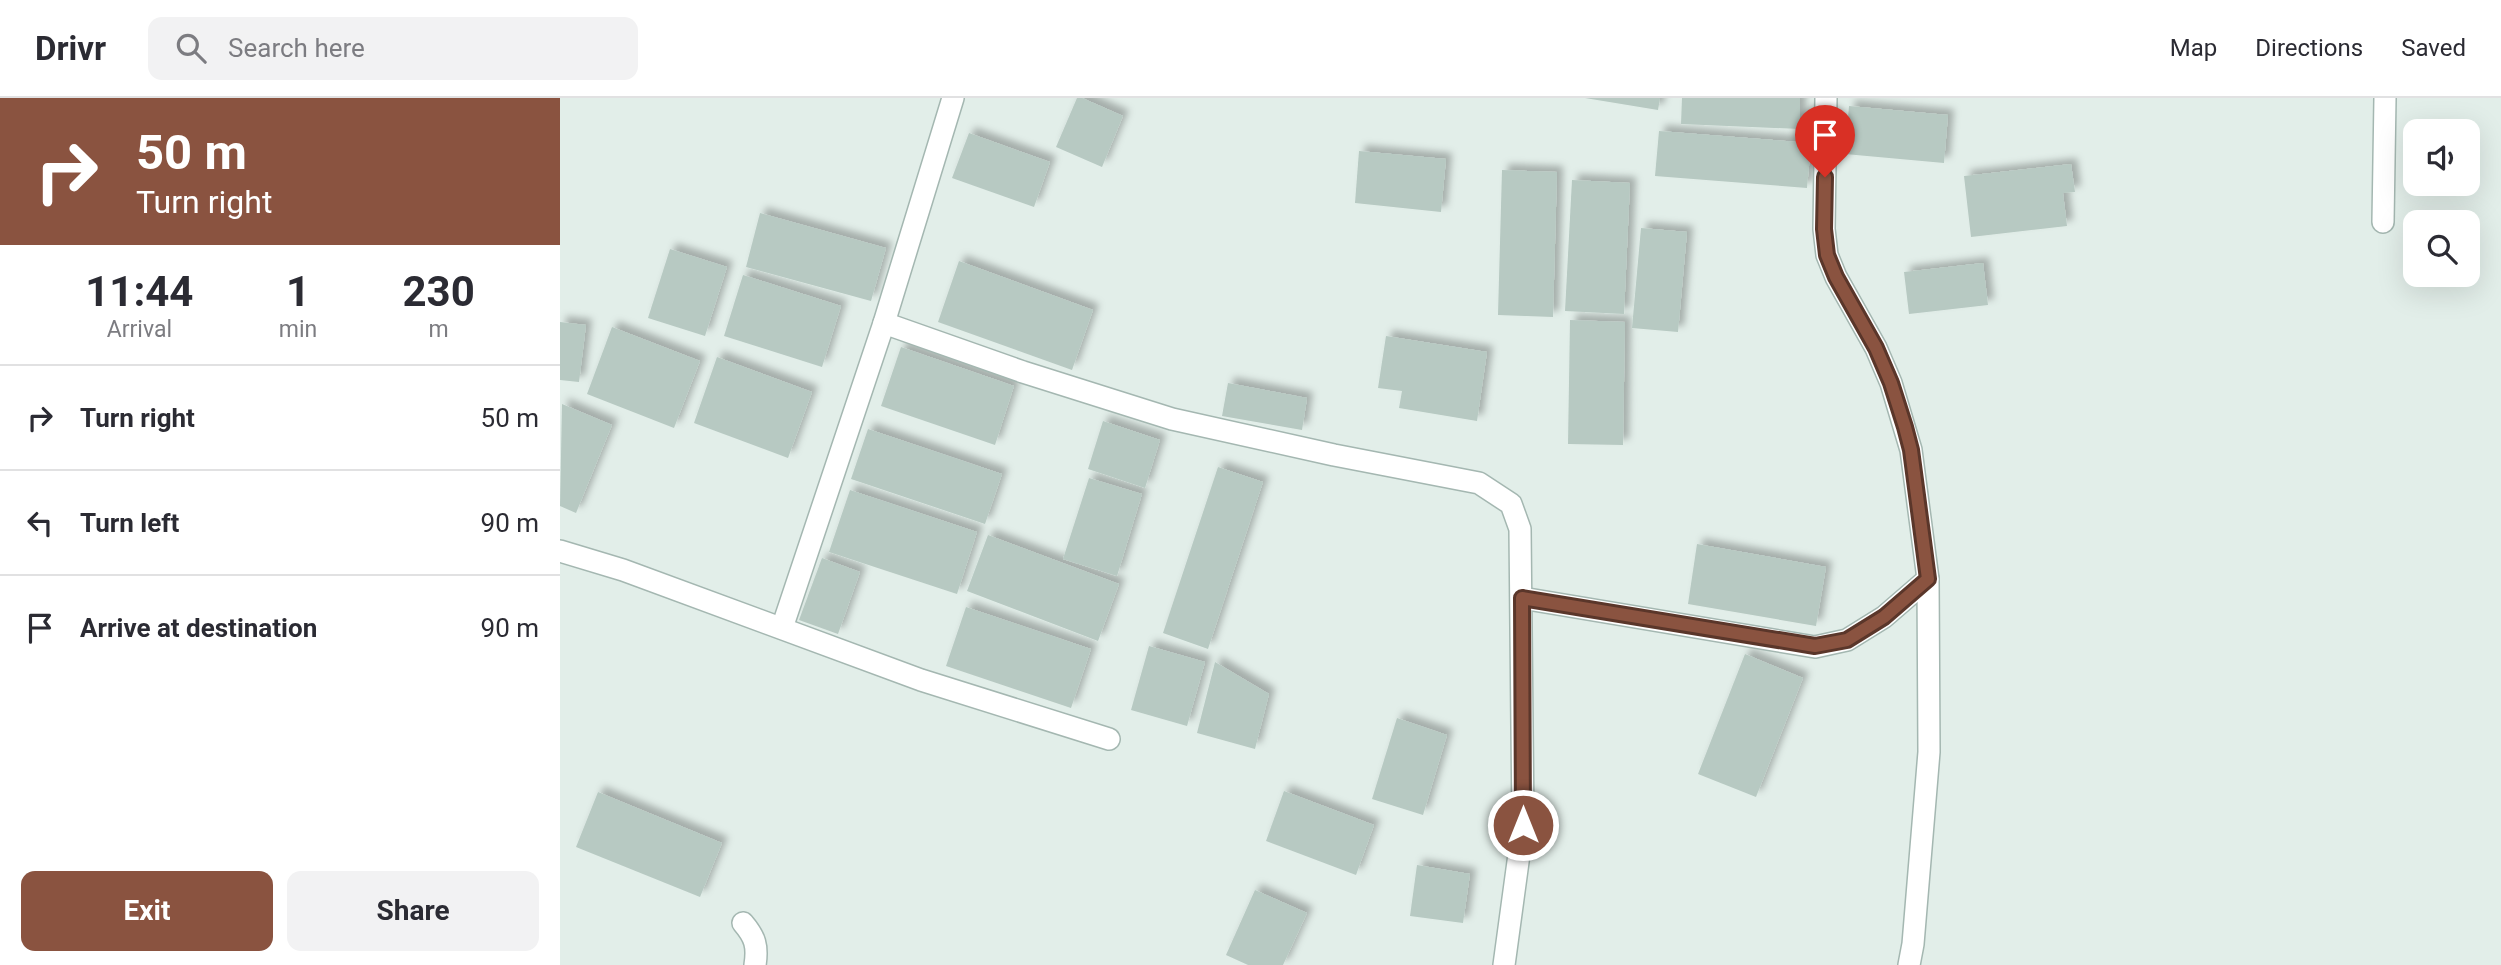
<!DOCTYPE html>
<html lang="en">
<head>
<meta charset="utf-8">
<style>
  body { margin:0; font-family:Roboto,sans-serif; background:#f2f2f3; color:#2b2b33; height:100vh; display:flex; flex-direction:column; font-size:26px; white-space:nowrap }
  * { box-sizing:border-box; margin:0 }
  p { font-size:23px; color:#7c7c81 }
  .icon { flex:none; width:38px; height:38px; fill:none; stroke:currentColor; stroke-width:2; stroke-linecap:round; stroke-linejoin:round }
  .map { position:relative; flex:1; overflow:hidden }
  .details { display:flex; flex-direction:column; background:#fff; width:560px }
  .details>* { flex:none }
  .guide { background:#8a5340; color:#fff; overflow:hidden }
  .tools { position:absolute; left:1843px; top:21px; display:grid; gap:14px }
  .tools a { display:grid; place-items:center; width:77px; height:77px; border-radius:14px; background:#fff; box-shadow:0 7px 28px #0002; font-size:35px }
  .pin { position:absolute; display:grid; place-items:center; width:60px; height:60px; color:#fff; margin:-72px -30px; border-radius:50% 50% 50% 0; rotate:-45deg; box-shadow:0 0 7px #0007 }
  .pin .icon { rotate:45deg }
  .me { position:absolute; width:77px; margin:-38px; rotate:0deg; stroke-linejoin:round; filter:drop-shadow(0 0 5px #0008) }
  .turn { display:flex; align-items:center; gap:24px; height:147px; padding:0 21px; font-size:32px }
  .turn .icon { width:91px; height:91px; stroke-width:2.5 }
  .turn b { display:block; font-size:49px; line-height:60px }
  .eta { display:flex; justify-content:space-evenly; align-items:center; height:119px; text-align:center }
  .eta b { font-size:42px; font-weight:700; line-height:49px }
  .primary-button { display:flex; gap:14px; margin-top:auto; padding:14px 21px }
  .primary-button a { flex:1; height:80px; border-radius:14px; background:#8a5340; color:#fff; font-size:28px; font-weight:700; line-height:80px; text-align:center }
  .primary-button a+a { background:#f2f2f3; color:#2b2b33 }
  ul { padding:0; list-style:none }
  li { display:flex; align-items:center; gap:21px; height:105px; padding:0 21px; border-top:2px solid #e1e1e2 }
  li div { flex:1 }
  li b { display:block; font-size:26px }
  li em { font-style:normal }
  header { display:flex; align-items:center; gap:42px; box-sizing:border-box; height:98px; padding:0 35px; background:#fff; border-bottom:2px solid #e1e1e2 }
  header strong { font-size:33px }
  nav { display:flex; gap:38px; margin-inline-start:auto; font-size:24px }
  .search { width:490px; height:63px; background:#f2f2f3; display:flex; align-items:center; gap:18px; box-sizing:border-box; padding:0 24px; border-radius:14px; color:#7c7c81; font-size:26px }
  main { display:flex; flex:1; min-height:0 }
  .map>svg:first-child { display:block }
  .building { fill:#b7c9c2; filter:url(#shadow) }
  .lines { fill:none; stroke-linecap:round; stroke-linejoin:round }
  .street-casing { stroke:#a4b7b1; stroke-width:24 }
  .street { stroke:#fff; stroke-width:21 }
  .route-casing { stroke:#5a362a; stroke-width:18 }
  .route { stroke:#8a5340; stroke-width:12 }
</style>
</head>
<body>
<header>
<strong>Drivr</strong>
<div class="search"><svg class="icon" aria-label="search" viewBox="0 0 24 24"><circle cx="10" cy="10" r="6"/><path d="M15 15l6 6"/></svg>Search here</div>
<nav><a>Map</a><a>Directions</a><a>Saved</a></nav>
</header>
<main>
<section class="details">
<div class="guide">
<div class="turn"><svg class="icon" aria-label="right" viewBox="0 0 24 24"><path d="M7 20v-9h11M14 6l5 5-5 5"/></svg><div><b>50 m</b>Turn right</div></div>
</div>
<div class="eta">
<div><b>11:44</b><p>Arrival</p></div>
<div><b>1</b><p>min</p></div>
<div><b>230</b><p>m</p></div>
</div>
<ul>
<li><svg class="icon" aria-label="right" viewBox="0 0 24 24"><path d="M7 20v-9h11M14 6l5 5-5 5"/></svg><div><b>Turn right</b></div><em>50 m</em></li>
<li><svg class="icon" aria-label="left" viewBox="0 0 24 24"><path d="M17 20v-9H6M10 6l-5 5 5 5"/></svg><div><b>Turn left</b></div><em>90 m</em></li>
<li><svg class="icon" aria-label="arrive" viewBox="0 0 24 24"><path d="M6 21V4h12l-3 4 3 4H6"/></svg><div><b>Arrive at destination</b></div><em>90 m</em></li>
</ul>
<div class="primary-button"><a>Exit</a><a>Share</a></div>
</section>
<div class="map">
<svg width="1941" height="867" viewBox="0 0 1941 867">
  <defs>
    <filter id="shadow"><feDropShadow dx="6" dy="-6" stdDeviation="3.5" flood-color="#0004"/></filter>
  </defs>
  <rect width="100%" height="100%" fill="#e2eee9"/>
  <g class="building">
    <path d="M517,0H522L563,18L542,69L496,49Z"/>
    <path d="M1025,0H1100L1098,12Z"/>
    <path d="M1122,0H1240V31L1121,26Z"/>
    <path d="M1289,8L1388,17L1384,65L1285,56Z"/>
    <path d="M1099,33L1251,45L1247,90L1095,78Z"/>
    <path d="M409,35L490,64L474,109L392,80Z"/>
    <path d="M799,53L886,61L881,114L795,105Z"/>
    <path d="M1511,66L1515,94L1503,95L1507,128L1411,139L1404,78Z"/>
    <path d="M942,72L997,74L993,219L938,217Z"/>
    <path d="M1012,82L1070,85L1064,216L1005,213Z"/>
    <path d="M200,115L326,150L311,203L186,169Z"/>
    <path d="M1081,130L1127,134L1118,234L1072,230Z"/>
    <path d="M110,151L167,169L145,238L88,220Z"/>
    <path d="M399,163L533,212L512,272L378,224Z"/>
    <path d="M1423,165L1428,207L1349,216L1344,174Z"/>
    <path d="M183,177L281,208L262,269L164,238Z"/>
    <path d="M1010,222L1065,224L1063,347L1008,346Z"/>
    <path d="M0,224L26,227L19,284L0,282Z"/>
    <path d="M52,229L140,263L114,330L27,296Z"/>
    <path d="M826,238L927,254L917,323L839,310L842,293L818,290Z"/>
    <path d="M341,249L454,288L435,347L321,308Z"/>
    <path d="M157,259L252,294L228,360L134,325Z"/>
    <path d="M668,285L747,300L742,332L662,318Z"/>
    <path d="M2,306L52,327L16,415L0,408Z"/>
    <path d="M543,323L600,342L585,390L528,371Z"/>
    <path d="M308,331L442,376L425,426L291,381Z"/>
    <path d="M658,369L703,384L648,551L603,535Z"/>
    <path d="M529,380L582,396L557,478L503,461Z"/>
    <path d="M290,392L417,434L397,496L269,454Z"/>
    <path d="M428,437L559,486L538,543L407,493Z"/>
    <path d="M1137,446L1266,469L1256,528L1128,506Z"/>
    <path d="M262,460L300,474L278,536L239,522Z"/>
    <path d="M406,509L531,551L511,610L386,568Z"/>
    <path d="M589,548L645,564L627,628L571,612Z"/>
    <path d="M1185,556L1243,580L1196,699L1138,676Z"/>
    <path d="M655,564L709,596L695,651L637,635Z"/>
    <path d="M837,620L887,637L863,717L812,701Z"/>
    <path d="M724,693L814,727L796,777L706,743Z"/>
    <path d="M38,694L162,745L140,799L16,749Z"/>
    <path d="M857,767L910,776L903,825L850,818Z"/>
    <path d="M695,792L747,815L723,867H688L666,857Z"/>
  </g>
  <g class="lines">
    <defs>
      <g id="street">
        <path d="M1266,0L1264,131L1267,157L1276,179L1316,250L1331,285L1351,352L1368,481L1369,654L1353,846L1349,867"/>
        <path d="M1823,124L1825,0"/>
        <path d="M324,225L463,274L612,321L774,357L919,385L951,406L960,431L963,727L944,867"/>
        <path d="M0,453L63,472L361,582L549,641"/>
        <path d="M962,500L1255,549L1287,542L1324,519L1368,481"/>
        <path d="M222,530L324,225L393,0"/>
        <path d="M183,825C195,839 198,848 195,867"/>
      </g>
    </defs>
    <use href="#street" class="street-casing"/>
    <use href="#street" class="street"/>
  </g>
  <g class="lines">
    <defs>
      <path id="route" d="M963,727L962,500L1255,548L1287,542L1324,519L1368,481L1351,352L1345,329L1331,285L1316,250L1276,179L1267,157L1264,131L1265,79"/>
    </defs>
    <use href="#route" class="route-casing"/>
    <use href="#route" class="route"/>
  </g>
</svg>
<div class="tools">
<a><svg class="icon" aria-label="sound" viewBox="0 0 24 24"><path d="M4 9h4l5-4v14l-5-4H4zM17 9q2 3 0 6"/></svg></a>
<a><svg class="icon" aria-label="search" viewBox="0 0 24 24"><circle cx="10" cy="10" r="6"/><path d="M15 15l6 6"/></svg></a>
</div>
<div class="pin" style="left:1265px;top:79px;background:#d93025"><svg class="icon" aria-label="arrive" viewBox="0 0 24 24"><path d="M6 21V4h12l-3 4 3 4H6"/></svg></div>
<svg class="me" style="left:963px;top:727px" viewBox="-20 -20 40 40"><circle r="17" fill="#8a5340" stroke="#fff" stroke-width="3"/><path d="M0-11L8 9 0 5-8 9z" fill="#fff"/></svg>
</div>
</main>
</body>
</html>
